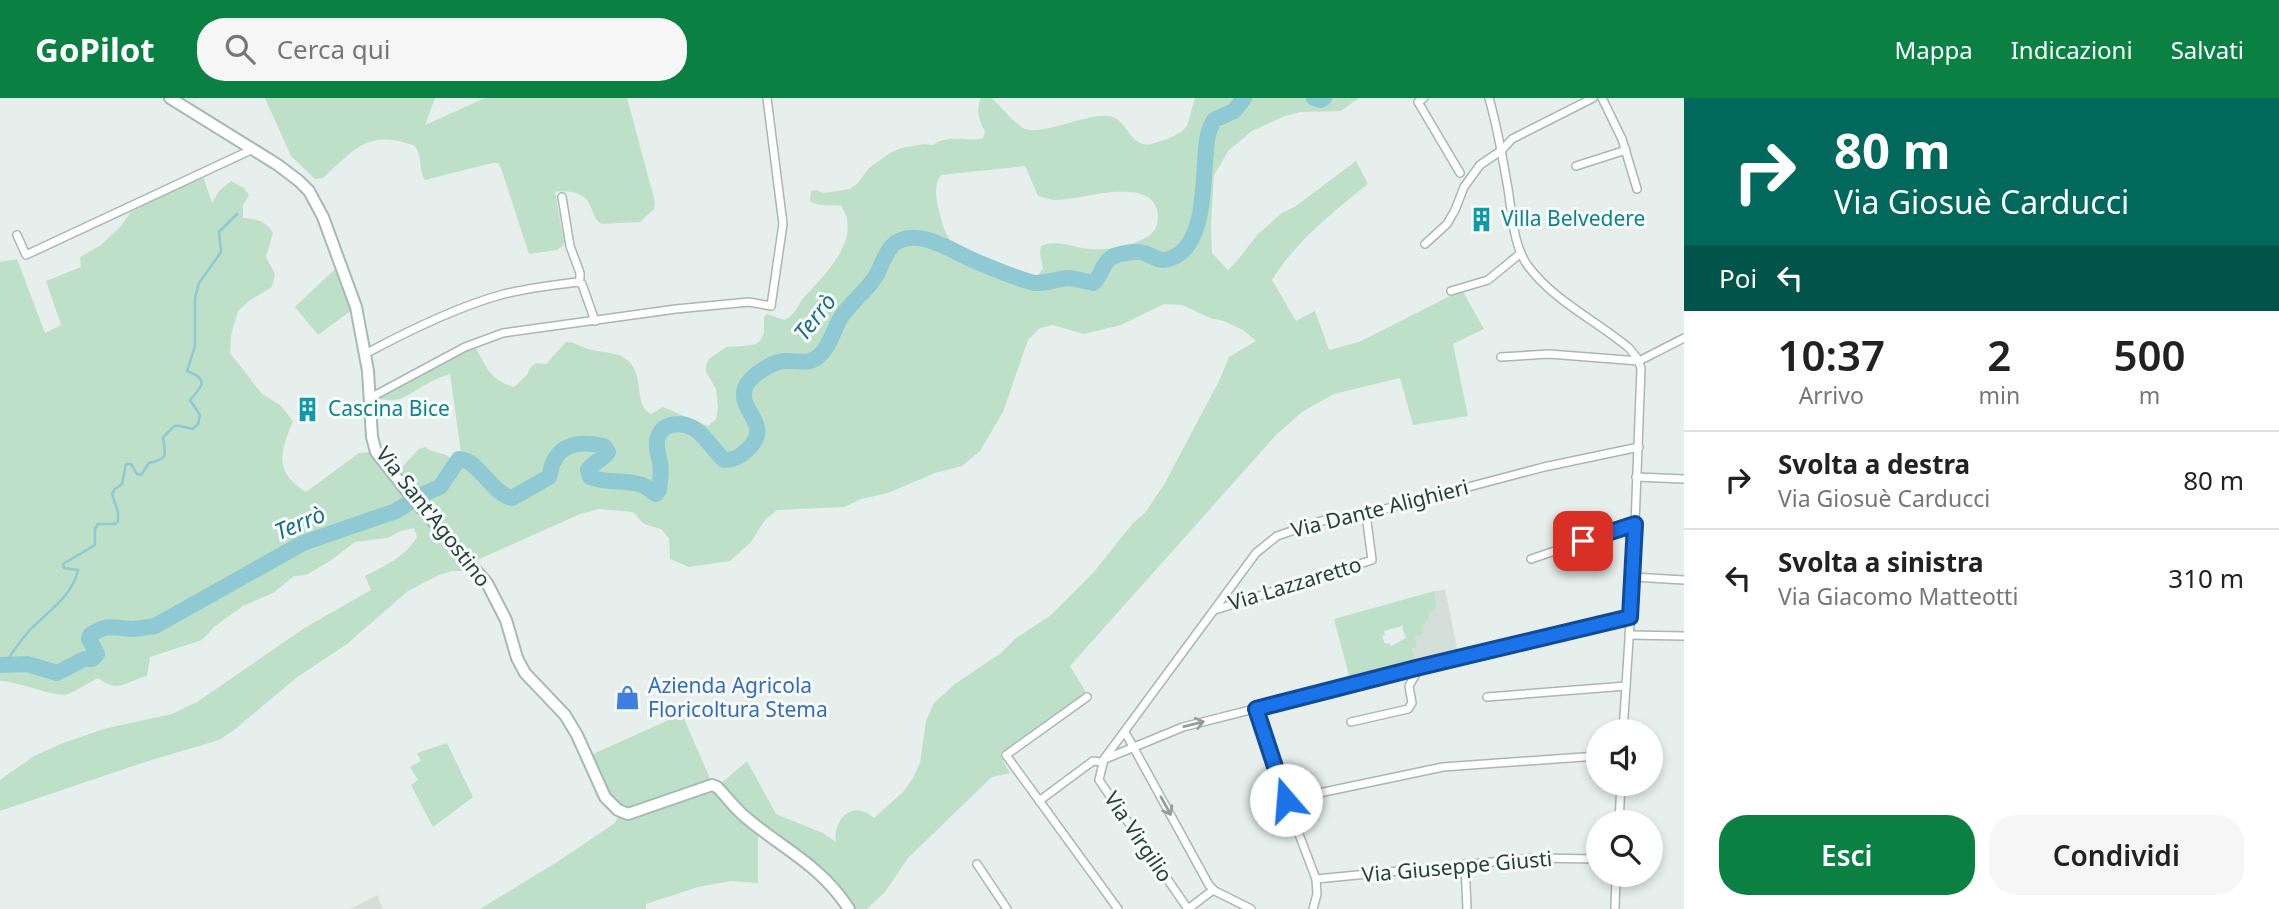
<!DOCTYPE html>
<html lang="it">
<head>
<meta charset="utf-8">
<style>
  body { margin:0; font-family:"Noto Sans",sans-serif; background:#f6f6f6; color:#222; height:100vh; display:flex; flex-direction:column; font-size:26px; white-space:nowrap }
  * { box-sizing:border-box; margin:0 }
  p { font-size:23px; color:#767676 }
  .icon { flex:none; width:38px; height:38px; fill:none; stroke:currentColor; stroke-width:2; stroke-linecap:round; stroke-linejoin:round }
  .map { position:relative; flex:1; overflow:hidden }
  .side { display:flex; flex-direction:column; background:#fff; width:595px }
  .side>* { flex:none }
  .banner { background:#00695c; color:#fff; overflow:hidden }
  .buttons { position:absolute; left:1586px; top:621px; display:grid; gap:14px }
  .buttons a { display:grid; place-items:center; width:77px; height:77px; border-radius:50%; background:#fff; box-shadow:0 4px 10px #0003; font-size:35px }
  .pin { position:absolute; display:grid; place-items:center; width:60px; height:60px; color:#fff; margin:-30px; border-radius:14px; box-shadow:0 4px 10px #0006 }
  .me { position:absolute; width:77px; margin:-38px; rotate:342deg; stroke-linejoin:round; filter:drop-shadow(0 0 5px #0008) }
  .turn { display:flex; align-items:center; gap:24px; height:147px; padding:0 35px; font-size:32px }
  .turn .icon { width:91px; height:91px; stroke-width:2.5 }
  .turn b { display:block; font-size:49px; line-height:60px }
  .then { display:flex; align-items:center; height:66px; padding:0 35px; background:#0003; gap:14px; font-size:26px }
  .eta { display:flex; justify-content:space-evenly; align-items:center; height:119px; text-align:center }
  .eta b { font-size:42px; font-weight:600; line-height:49px }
  .action { display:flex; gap:14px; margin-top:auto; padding:14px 35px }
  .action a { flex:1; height:80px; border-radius:28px; background:#0b8043; color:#fff; font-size:28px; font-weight:600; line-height:80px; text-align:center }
  .action a+a { background:#f6f6f6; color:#222 }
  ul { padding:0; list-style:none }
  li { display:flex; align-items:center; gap:21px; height:98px; padding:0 35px; border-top:2px solid #e0e0e0 }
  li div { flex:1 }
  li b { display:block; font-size:26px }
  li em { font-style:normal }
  header { display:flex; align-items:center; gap:42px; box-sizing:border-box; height:98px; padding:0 35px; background:#0b8043; color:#fff }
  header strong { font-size:33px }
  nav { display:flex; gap:38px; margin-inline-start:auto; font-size:24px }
  .search { width:490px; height:63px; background:#f6f6f6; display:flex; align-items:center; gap:18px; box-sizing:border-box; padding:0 24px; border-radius:28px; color:#767676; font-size:26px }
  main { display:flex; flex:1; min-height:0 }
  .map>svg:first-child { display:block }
  .built { fill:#d4dfda }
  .green { fill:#bfe0c8; fill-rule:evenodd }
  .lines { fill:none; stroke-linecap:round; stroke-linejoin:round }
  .stream { stroke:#8ec9d4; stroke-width:2.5 }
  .river { stroke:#8ec9d4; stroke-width:16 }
  .street-casing { stroke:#a8b8b2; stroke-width:10 }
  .secondary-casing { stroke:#a4bbb3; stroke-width:14 }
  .street { stroke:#fff; stroke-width:7 }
  .secondary { stroke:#fff; stroke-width:10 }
  .oneway { stroke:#92a09c }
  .route-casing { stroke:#114b97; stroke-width:18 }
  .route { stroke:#1a73e8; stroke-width:12 }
  .labels { text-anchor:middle; stroke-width:6; stroke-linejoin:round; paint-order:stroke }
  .culture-label { font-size:21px; fill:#0d838f; stroke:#f7fbf9; text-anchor:start }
  .street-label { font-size:21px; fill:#24423a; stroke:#f7fbf9 }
  .shop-label { font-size:21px; fill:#366cbe; stroke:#f7fbf9; text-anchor:start }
  .water-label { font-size:23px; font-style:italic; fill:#1c6f80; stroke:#f7fbf9 }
</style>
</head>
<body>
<header>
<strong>GoPilot</strong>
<div class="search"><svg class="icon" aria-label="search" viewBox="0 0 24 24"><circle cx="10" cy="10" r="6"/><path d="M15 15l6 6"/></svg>Cerca qui</div>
<nav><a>Mappa</a><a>Indicazioni</a><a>Salvati</a></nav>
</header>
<main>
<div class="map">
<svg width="1684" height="811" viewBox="0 0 1684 811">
  <rect width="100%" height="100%" fill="#e6efeb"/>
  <g class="built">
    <path d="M1445,491L1458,555L1416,564L1412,551L1417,549L1405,501Z"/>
    <path d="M377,797L383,811H350Z"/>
  </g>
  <g class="green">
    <path d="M265,0H435L425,27L485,0H627L655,104L654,111L640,124L602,126C593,121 594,115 590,107C585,94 567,92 555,94L564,144L563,148L557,152L529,156L501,70L498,65H492L425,82C418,72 423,59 415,48C368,31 356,50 323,80L315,81L291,58Z"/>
    <path d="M981,0H991C1002,9 1011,22 1023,30C1039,39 1088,15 1108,18C1124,19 1127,39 1140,45C1147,49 1154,45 1161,43C1193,32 1186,28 1195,0H1359L1341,13L1301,14L1285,18L1252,33L1229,52L1214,77L1211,127L1212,155L1228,172L1236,164L1258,136L1282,115L1296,108L1356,63L1368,86C1334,113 1295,144 1272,182L1296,223L1315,213L1329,252L1359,244L1462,192L1484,231L1453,246L1468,318L1413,327L1400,280L1334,296L1302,314L1277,336L1070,568L1086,594L1004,656L1003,663L1010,675L992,679L965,705L908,760L885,794L867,811H853L719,687L747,663L776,716L823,735L836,744C833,729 845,706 865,714C868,715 871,718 874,720L903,694L913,680L920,665L926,623L934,605L955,586L1001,555L1015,541L1051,517L1093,475L1133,425L1145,415L1165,385L1220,281L1229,259L1256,243L1243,232L1224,223L1210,220L1182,207L1164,206L1121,227L1084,236L1053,227L1040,230L1028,242L1003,314L980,353L962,368L935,375L888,395L861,401L844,409L777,412L765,422L751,444L730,463L689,469L670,461L669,440L661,431L644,426L633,414L599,411L580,416L477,462L427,409L398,373L419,351L425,349C433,355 443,354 451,360L461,355L450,276C441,279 431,283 423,288C406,298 401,305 380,301L379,290L475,249C487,269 489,282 514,289L527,277L530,270L536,265L546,266L566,244C576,244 582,250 592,252C601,254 610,254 619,257C649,270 631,306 651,316L663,309L708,328L716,321L718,310L716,291L706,274V267L709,261L726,249L744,248L756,246L761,242L764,234V219L767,216L784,222C797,217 797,206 805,198C826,176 863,139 841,108C828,106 822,110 810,103L811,93L816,92L823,95L850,91L857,86L869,70L890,55L901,50L925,46L933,47C949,35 967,45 983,40L985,33C978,22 976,11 981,0ZM1025,68L1038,98C1045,100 1051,102 1058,102C1083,101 1156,76 1158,118C1158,125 1156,132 1150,137C1132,149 1104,154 1083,150C1068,148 1056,141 1041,148L1040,155L1043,171L1036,179C1013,171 967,161 951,143C944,134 942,124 939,113C936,100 933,89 941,77Z"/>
    <path d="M203,78L212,105L219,93L231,83L244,90L249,97L243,107V120C257,121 266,123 273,135L266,159L275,176L272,189L249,203L238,213L231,237L230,255L262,296L280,307L293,323C281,353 272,373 306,394L359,355L373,354L468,468L464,473H452L439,477L408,493L347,546L296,580L234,632L219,642L145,664L0,713V682L34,658L63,645L107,630L172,616L197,604L306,529L371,492L365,478C385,468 406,458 417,439L414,430L401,433L387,440L355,444L330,463L306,477L294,478L273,495L243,508L215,528L202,542L150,559L147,578C126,583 118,596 98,580C89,584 75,594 68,596C53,600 19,583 0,583V164L17,161L45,235L61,227L46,183L81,169L80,159L101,147L121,128L131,114Z"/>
    <path d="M336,170L352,212L318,237L295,209Z"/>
    <path d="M1435,493L1436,510L1429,515L1428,521L1422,528L1423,536L1415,538L1417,549L1412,551L1416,564L1350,581L1334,521ZM1402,528L1406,540L1391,548L1389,545L1385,546L1382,538L1385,537L1384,533Z"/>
    <path d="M682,616L711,683L638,709C633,710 626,711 620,709C608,703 597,670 591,657Z"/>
    <path d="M447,645L473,699L433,729L411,687L418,682L410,669L421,663L417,655Z"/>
    <path d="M710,692L758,734V785L731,783L698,789L646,806V811H480L557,764L615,725L619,717Z"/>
  </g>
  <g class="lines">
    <path class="stream" d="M5,566C12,555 20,543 29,533C47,514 72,499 78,472L64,470L63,466L95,447V431L98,426H115L118,424V414L112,396L115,391L122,386L126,366H131L137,376L141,377L149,365C168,361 166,358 163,340C178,323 173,327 193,331L198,326L200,317L190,302C203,288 209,281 187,273L195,248V200L199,185L221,154L219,134L237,116"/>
    <g class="river">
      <path d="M1314,0L1320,2L1324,0"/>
      <path d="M0,567L27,566L57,575L84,561H92L97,556L89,541L90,537C107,526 112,529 131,531C139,531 147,529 155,528L303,445L396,413L421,397L440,389L459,361C479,362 491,395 512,400L549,379C551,374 551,367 554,363C563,343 587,344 604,348L608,354C603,362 593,364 588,372L590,379C606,386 634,381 646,389C650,391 652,394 656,396L659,392C660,383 662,373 660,364C658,356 656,351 657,342C659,334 663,329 671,327C698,321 708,347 724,362C734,362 740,359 747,352C775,326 737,314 745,290C749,278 772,264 784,263C797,262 807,268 819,258C830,248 833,233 840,221C850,204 868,193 877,176C883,165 887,147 901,142C924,133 954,154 975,163C992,170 1017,181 1035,185C1045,186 1057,181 1067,180C1075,180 1084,183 1093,185C1102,178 1102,165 1112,159C1118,156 1137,152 1144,155C1157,159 1158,166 1174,159C1210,142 1201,69 1208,37C1209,32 1212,26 1214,22L1234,13L1244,0"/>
    </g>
    <defs>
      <g id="street">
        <path d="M1424,0L1418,4L1460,75"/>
        <path d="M1489,0C1497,28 1502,56 1507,85C1512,111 1512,146 1528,168C1554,203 1597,223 1629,250L1637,260L1641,270L1633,479L1623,634"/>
        <path d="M1602,0L1622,41L1637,91"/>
        <path d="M1576,68L1626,52"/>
        <path d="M562,99L570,148L580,175V180L578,184"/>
        <path d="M17,137L26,157L253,51"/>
        <path d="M1425,146L1447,126L1455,112L1464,89L1480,67L1502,52L1512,41L1593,0"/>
        <path d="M1451,193L1488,182L1521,155"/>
        <path d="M365,256C406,234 459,208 504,196C528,190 553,187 578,184L582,186L595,223"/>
        <path d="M1501,259L1549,256L1639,263L1684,240"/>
        <path d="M370,300L465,249L503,235L676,211L749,204L771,208L783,126L767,0"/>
        <path d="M1636,379L1684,381"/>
        <path d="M1531,461L1635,426"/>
        <path d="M1633,479L1684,482"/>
        <path d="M1215,512L1372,462L1366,416"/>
        <path d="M1629,537L1684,538"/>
        <path d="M1087,599L1006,657L1118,811"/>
        <path d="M1487,599L1626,588"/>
        <path d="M1256,611L1286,702L1316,781L1317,796L1313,811"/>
        <path d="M1351,624L1408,611L1412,605L1409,588L1420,569"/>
        <path d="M1125,634L1209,787L1215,793L1251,811"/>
        <path d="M1105,661L1183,629L1420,569L1630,519"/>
        <path d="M1286,702L1443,669L1598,658"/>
        <path d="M1039,703L1093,663L1102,664"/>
        <path d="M1619,724L1621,686"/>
        <path d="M977,766L1007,811"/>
        <path d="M1465,766L1467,811"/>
        <path d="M1316,781L1534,760L1598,761"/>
        <path d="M1188,811L1099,682L1104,661L1256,455L1277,438L1321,423L1366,416L1544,369L1639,349"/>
        <path d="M1188,811L1213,792"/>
        <path d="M1615,811L1616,777"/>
      </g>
      <path id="secondary" d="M170,0L278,67L299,83L309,93L323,119L356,209L368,273L372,339L376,354L410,397L487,485L506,522L517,560L525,575L565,617L577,637L605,699L618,712L628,716L712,687L717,689C726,698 734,709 743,717C782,751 820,766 849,811"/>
    </defs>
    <use href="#street" class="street-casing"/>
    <use href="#secondary" class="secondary-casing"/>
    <use href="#street" class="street"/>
    <use href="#secondary" class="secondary"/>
  </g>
  <defs><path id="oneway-shaft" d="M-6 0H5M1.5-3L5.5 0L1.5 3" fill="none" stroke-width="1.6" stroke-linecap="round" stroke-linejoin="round" transform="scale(1.75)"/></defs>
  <g class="oneway">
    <use href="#oneway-shaft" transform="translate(1194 626) rotate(-14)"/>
    <use href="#oneway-shaft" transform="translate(1166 708) rotate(61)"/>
  </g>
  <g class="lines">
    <defs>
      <path id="route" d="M1286,702L1256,611L1420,569L1630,519L1635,426L1583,443"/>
    </defs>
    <use href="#route" class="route-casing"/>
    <use href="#route" class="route"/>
  </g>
  <defs>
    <symbol id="building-bare" viewBox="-9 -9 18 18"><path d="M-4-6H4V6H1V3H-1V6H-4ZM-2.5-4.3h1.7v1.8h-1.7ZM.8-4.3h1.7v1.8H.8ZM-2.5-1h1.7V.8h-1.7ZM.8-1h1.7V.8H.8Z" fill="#0f9aa8" stroke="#f7fbf9" stroke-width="2.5" paint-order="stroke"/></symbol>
    <symbol id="shop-bare" viewBox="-9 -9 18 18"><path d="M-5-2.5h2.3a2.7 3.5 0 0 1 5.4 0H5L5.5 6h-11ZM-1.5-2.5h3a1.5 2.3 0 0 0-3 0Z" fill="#3f7fe0" stroke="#f7fbf9" stroke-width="2.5" paint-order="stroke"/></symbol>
  </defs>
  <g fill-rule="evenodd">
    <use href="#building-bare" x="1464" y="104" width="35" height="35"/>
    <use href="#building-bare" x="290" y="294" width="35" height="35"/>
    <use href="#shop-bare" x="610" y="582" width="35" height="35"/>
  </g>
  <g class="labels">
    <g class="culture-label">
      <text x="1501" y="128">Villa Belvedere</text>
      <text x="328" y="318">Cascina Bice</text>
    </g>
    <g class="street-label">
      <text transform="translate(1380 411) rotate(-14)" y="7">Via Dante Alighieri</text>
      <text transform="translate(433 419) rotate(52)" y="7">Via Sant'Agostino</text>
      <text transform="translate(1295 486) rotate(-17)" y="7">Via Lazzaretto</text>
      <text transform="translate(1138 739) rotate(56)" y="7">Via Virgilio</text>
      <text transform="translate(1457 769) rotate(-5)" y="7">Via Giuseppe Giusti</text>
    </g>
    <g class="shop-label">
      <text x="648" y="595">Azienda Agricola<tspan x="648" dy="24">Floricoltura Stema</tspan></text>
    </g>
    <g class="water-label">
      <text transform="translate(815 219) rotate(-52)" y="8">Terrò</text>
      <text transform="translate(300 425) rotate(-23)" y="8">Terrò</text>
    </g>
  </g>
</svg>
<div class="buttons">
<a><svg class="icon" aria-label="sound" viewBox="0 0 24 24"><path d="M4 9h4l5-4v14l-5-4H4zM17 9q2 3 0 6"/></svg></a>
<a><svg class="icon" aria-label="search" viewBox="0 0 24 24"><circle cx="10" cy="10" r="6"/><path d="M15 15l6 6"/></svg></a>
</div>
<div class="pin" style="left:1583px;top:443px;background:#d93025"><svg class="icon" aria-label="arrive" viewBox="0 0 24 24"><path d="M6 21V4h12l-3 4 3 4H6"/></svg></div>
<svg class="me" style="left:1286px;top:702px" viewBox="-20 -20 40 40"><circle r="19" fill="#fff"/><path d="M0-13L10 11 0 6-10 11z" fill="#1a73e8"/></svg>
</div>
<section class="side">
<div class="banner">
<div class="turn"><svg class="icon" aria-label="right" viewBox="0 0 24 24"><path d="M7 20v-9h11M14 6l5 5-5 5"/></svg><div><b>80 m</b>Via Giosuè Carducci</div></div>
<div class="then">Poi<svg class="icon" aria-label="left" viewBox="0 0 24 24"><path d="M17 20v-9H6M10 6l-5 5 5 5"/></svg></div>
</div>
<div class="eta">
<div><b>10:37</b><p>Arrivo</p></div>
<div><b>2</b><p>min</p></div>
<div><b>500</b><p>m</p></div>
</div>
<ul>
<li><svg class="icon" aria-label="right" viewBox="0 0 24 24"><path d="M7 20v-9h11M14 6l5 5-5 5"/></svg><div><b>Svolta a destra</b><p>Via Giosuè Carducci</p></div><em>80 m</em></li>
<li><svg class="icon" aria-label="left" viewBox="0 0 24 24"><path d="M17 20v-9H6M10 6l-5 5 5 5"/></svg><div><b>Svolta a sinistra</b><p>Via Giacomo Matteotti</p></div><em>310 m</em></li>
</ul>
<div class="action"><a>Esci</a><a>Condividi</a></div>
</section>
</main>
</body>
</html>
